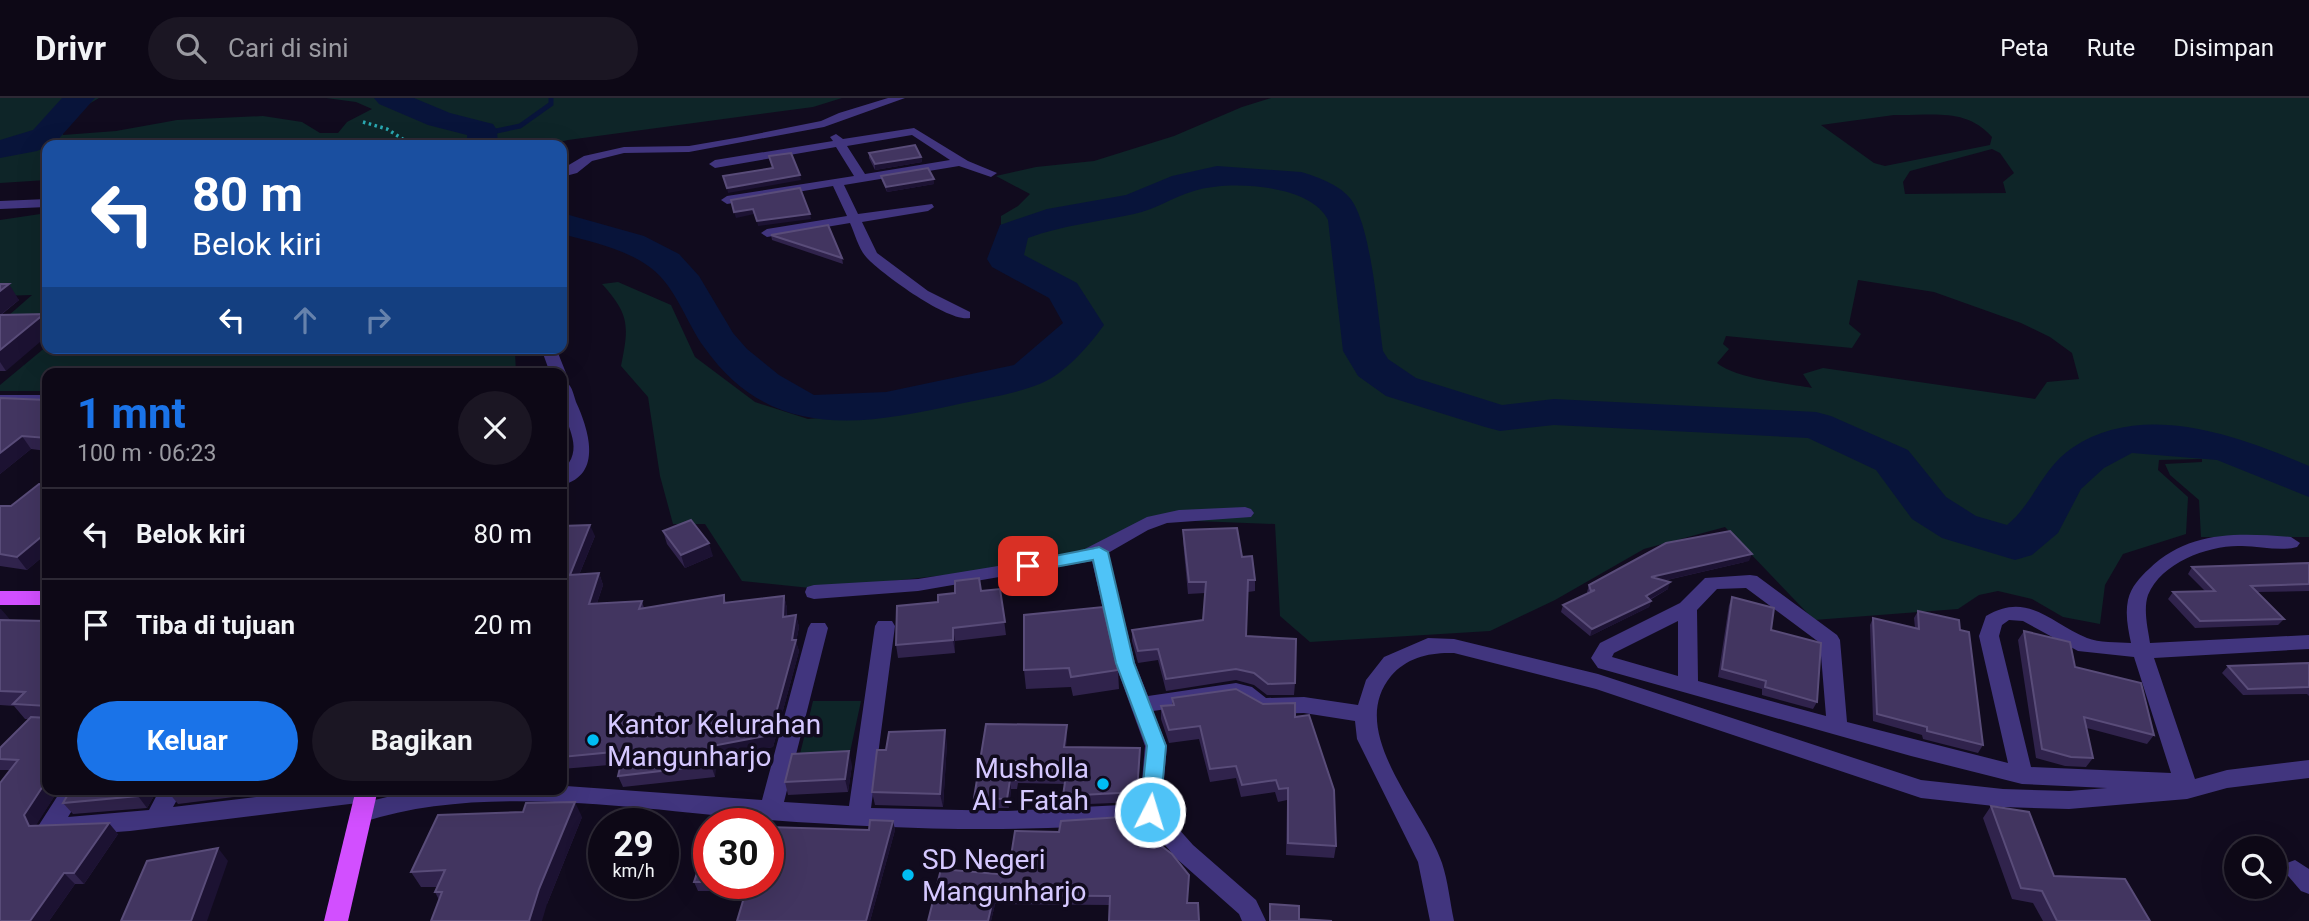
<!DOCTYPE html>
<html lang="id">
<head>
<meta charset="utf-8">
<style>
  body { margin:0; font-family:Roboto,sans-serif; background:#1b1623; color:#f1f3f6; height:100vh; display:flex; flex-direction:column; font-size:26px; white-space:nowrap }
  * { box-sizing:border-box; margin:0 }
  p { font-size:23px; color:#9a9aa1 }
  .icon { flex:none; width:38px; height:38px; fill:none; stroke:currentColor; stroke-width:2; stroke-linecap:round; stroke-linejoin:round }
  .map { position:relative; flex:1; overflow:hidden }
  .drawer { position:absolute; left:42px; top:270px; width:525px; height:427px; display:flex; flex-direction:column; background:#0d0816; border-radius:14px; box-shadow:0 7px 28px #0002,0 0 0 2px #2d2935 }
  .drawer>* { flex:none }
  .banner { position:absolute; left:42px; top:42px; width:525px; height:214px; border-radius:14px; box-shadow:0 7px 28px #0002,0 0 0 2px #2d2935; background:#1a4fa0; color:#fff; overflow:hidden }
  .tools { position:absolute; left:2224px; top:738px; display:grid; gap:14px }
  .tools a { display:grid; place-items:center; width:63px; height:63px; border-radius:50%; background:#0d0816; box-shadow:0 7px 28px #0002,0 0 0 2px #2d2935; font-size:35px }
  .speed { position:absolute; left:588px; top:710px; display:flex; gap:14px; font-size:35px; font-weight:700; text-align:center }
  .speed>* { display:grid; place-content:center; width:91px; height:91px; border-radius:50%; background:#0d0816; box-shadow:0 7px 28px #0002,0 0 0 2px #2d2935; line-height:1 }
  .speed small { font-size:18px; font-weight:400 }
  .speed .limit { border:10px solid #d22; background:#fff; color:#111 }
  .pin { position:absolute; display:grid; place-items:center; width:60px; height:60px; color:#fff; margin:-30px; border-radius:14px; box-shadow:0 4px 10px #0006 }
  .me { position:absolute; width:77px; margin:-38px; rotate:5deg; stroke-linejoin:round; filter:drop-shadow(0 0 5px #0008) }
  .turn { display:flex; align-items:center; gap:24px; height:147px; padding:0 35px; font-size:32px }
  .turn .icon { width:91px; height:91px; stroke-width:2.5 }
  .turn b { display:block; font-size:49px; line-height:60px }
  .lanes { display:flex; align-items:center; height:66px; padding:0 35px; background:#0003; justify-content:center; gap:35px; direction:ltr }
  .lanes .off { opacity:.35 }
  .round { display:grid; place-items:center; flex:none; width:74px; height:74px; border-radius:37px; background:#1b1623 }
  .overview { display:flex; align-items:center; justify-content:space-between; height:119px; padding:0 35px }
  h1 { font-size:42px; font-weight:700; line-height:52px; color:#1a73e8 }
  .action { display:flex; gap:14px; margin-top:auto; padding:14px 35px }
  .action a { flex:1; height:80px; border-radius:42px; background:#1a73e8; color:#fff; font-size:28px; font-weight:700; line-height:80px; text-align:center }
  .action a+a { background:#1b1623; color:#f1f3f6 }
  ul { padding:0; list-style:none }
  li { display:flex; align-items:center; gap:21px; height:91px; padding:0 35px; border-top:2px solid #2d2935 }
  li div { flex:1 }
  li b { display:block; font-size:26px }
  li em { font-style:normal }
  header { display:flex; align-items:center; gap:42px; box-sizing:border-box; height:98px; padding:0 35px; background:#0d0816; border-bottom:2px solid #2d2935 }
  header strong { font-size:33px }
  nav { display:flex; gap:38px; margin-inline-start:auto; font-size:24px }
  .search { width:490px; height:63px; background:#1b1623; display:flex; align-items:center; gap:18px; box-sizing:border-box; padding:0 24px; border-radius:38px; color:#9a9aa1; font-size:26px }
  .map>svg:first-child { display:block }
  .green { fill:#0e2528; fill-rule:evenodd }
  .lines { fill:none; stroke-linecap:round; stroke-linejoin:round }
  .stream { stroke:#08143a; stroke-width:5 }
  .river { fill:#08143a; fill-rule:evenodd }
  .path { stroke:#2aa8b1; stroke-width:3.5; stroke-dasharray:2.5 3.5; stroke-linecap:butt }
  .minor { fill:#41357e; fill-rule:evenodd }
  .major { fill:#d24fff; fill-rule:evenodd }
  .wall { fill:#30234c }
  .shaded-wall { fill:#1c1232 }
  .building { fill:#423560; stroke:#594c79; stroke-width:2 }
  .route { fill:#4fc3f7; stroke:#337fa1; stroke-width:2 }
  .poi-dot { fill:#00bdf3; stroke:#110b1e; stroke-width:2.5 }
  .labels { text-anchor:middle; stroke-width:7; stroke-linejoin:round; paint-order:stroke }
  .near-poi-label { font-size:28px; fill:#d5c8ff; stroke:#110b1e; text-anchor:start }
</style>
</head>
<body>
<header>
<strong>Drivr</strong>
<div class="search"><svg class="icon" aria-label="search" viewBox="0 0 24 24"><circle cx="10" cy="10" r="6"/><path d="M15 15l6 6"/></svg>Cari di sini</div>
<nav><a>Peta</a><a>Rute</a><a>Disimpan</a></nav>
</header>
<div class="map">
<svg width="2309" height="823" viewBox="0 0 2309 823">
  <rect width="100%" height="100%" fill="#110b1e"/>
  <g class="green">
    <path d="M0,0H99L77,13L63,26V37L116,33L177,22L263,18L302,24L320,35H338L347,24L372,11L356,4L326,0H842L813,9L568,42L548,47H47V82L0,85Z"/>
    <path d="M1271,0H2309V439H2201L2199,402L2170,377L2165,366L2202,364V361L2159,362L2158,372L2188,399L2186,436L2123,456L2105,487L2100,526L2063,519L2032,501L1998,493L1979,497L1958,511L1814,522L1725,429L1644,451L1555,502L1490,533L1310,544L1280,518L1275,426L1144,421L1114,447L1018,469L820,491L742,483L705,426H673L660,378L648,299L621,268C629,228 630,217 602,186L618,184L671,207L695,259L755,304L808,321L926,310L1018,288L1063,264L1095,233C1093,225 1092,213 1088,206C1075,185 1037,171 1016,156L1021,139L1001,127V118L1018,108L1030,96L996,78L1036,69L1094,63L1174,38L1242,9ZM1894,17C1931,18 1966,9 1992,39L1990,47L1885,68L1874,65L1821,27ZM1992,51L2000,55L2014,75L2003,84L2006,95L1905,96L1903,84L1910,73ZM1858,182L1934,194L2021,225L2050,239L2072,255L2079,281L2047,284L2035,301L1823,270L1803,276L1812,290C1786,285 1737,281 1717,265L1729,251L1723,246L1726,238L1852,250L1861,236L1849,226Z"/>
    <path d="M47,115V229L0,225L32,197L0,198V122Z"/>
    <path d="M47,248L512,250L515,254L516,275H47V293H0V287Z"/>
    <path d="M813,603H861L849,659L799,660Z"/>
  </g>
  <g class="lines">
    <path class="stream" d="M482,36L520,28L551,6V0"/>
    <g class="river">
      <path d="M62,0H95L55,45L37,53L0,60V42L33,32Z"/>
      <path d="M374,0H414L450,15L493,26L497,32L498,47H467V37L428,27L379,6Z"/>
      <path d="M1217,68L1301,74C1316,78 1339,87 1349,99C1371,123 1378,218 1383,253L1388,261L1416,280L1502,307L1554,301L1816,314L1831,318L1908,352L1946,399L1976,418L2007,427C2034,405 2042,370 2072,350C2144,302 2238,338 2309,368V399L2217,362L2132,355L2104,370L2081,391L2058,435L2032,457L2015,462L1942,440L1912,421L1876,372L1808,340L1554,327L1500,333L1485,329L1386,298L1358,278L1343,253L1328,122C1311,86 1229,82 1194,93C1173,99 1155,112 1134,116C1098,124 1063,127 1028,140L1024,157L1077,185L1104,227C1090,247 1064,276 1042,285C1016,296 986,300 959,306C861,328 770,343 704,249C686,224 676,189 651,170C626,151 592,144 562,136V115L644,138L679,156L699,178L733,235L747,251L779,277L814,297L886,294L1014,267L1063,225L1049,200L992,169L987,161L1000,127L1047,111L1126,97L1172,78Z"/>
    </g>
    <path class="path" d="M363,24L387,31L412,47"/>
    <g class="minor">
      <path d="M888,0H905L824,29L689,54L624,55L592,63L577,75L562,79V71L584,58L624,49L689,48L741,39L821,23L839,15Z"/>
      <path d="M914,30L968,63L997,75L991,79L959,68L844,87L858,116L932,106L934,109L928,113L862,124L877,155L928,193L970,214V220C949,225 882,176 867,160C859,152 855,136 850,125L767,139L761,135L767,131L847,118L833,88L727,106L721,102L727,98L854,78L836,49L715,70L709,66L715,62L833,43L830,39L836,36L843,41ZM912,37L950,62L865,76L847,48Z"/>
      <path d="M47,101V109L0,111V103Z"/>
      <path d="M541,250H556L566,275L563,278L562,275H550Z"/>
      <path d="M562,282C572,285 573,295 576,304C588,330 604,377 562,387V373C586,351 566,330 562,305C561,298 562,289 562,282Z"/>
      <rect x="0" y="297" width="47" height="10"/>
      <path d="M1245,409L1251,411L1254,415L1251,419L1167,425L1148,432L1108,455L1135,565L1148,598L1236,585L1252,589L1266,600L1304,599L1358,607L1366,582L1384,559L1428,540L1454,541L1598,576L1921,682L2003,691L2069,693L2107,690L2022,686L1911,658L1598,570L1591,560L1600,545L1680,505L1705,480L1750,477L1757,478L1837,537L1840,542L1847,624L2008,665L1979,538L1986,518C2028,493 2050,525 2087,540C2099,545 2117,544 2131,545C2128,531 2125,516 2128,502C2131,489 2140,479 2149,471C2189,432 2239,435 2291,439L2300,445L2297,449C2279,454 2257,447 2238,448C2207,448 2161,465 2148,497C2143,512 2148,531 2150,545L2309,537V551L2154,560L2195,681L2227,672L2309,662V680L2227,690L2187,701L2069,711L2003,709L1921,700L1596,591L1454,555C1431,554 1407,559 1391,578C1345,634 1424,711 1442,765C1448,783 1450,804 1454,823H1430L1418,764L1357,641L1355,623L1304,615L1262,616L1236,601L1153,613L1167,648L1161,711L1193,747L1256,802L1266,823H1242L1239,816L1177,761L1145,724C1019,736 894,731 769,722C643,712 484,684 363,724L355,722L352,715L355,708C422,685 492,691 562,691V688H566L762,702L808,530L811,525H825L828,530L784,704L849,708L875,528L878,523H892L895,528L871,710L1007,713L1140,706L1145,648L1115,565L1092,463L918,493L814,501L807,499L805,494L807,489L814,487L918,481L1077,455L1147,419L1179,412ZM1746,490L1820,545L1826,618L1698,583L1697,512L1717,491ZM2009,522L2023,523L2078,553L2134,559L2171,675L2031,669L1999,538L2002,527ZM1678,523V578L1612,559L1614,555Z"/>
      <path d="M62,691H85L68,719L149,712L160,691H183L173,709L323,691H375L377,695L374,701L366,704L130,733L48,739L40,737L37,730Z"/>
      <path d="M2295,762L2309,771V796L2301,793L2283,772L2287,765Z"/>
    </g>
    <g class="major">
      <rect x="0" y="493" width="47" height="14"/>
      <path d="M356,691H378L348,823H324Z"/>
    </g>
  </g>
  <g class="wall">
    <path d="M869,55L921,59L922,64L875,72L869,60Z"/>
    <path d="M881,78L934,86L887,94L882,83Z"/>
    <path d="M771,137L842,160L843,166L772,142Z"/>
    <path d="M0,186L19,202L1,217L6,273H0Z"/>
    <path d="M0,300L47,302V353L31,351L0,376Z"/>
    <path d="M47,387V455L27,472L0,468V408H11Z"/>
    <path d="M562,428L595,438L579,477L599,475L603,487L597,505L642,503L644,510L724,497L726,505L784,498L787,510V518L796,517L799,529L796,544L799,553L773,649L716,660L715,679L623,689L618,678L621,666L562,671Z"/>
    <path d="M1183,432L1242,459L1255,482V493L1248,494L1246,538L1295,585L1294,597H1267L1254,587L1236,582L1166,593L1158,562L1138,565L1132,543V532L1203,522L1205,495L1188,496L1183,443Z"/>
    <path d="M663,433L713,458L685,470L667,446Z"/>
    <path d="M1749,463L1663,483L1668,491L1650,502L1651,503L1649,509L1590,538L1561,514L1563,507L1588,496L1587,494L1589,487Z"/>
    <path d="M2309,465V493L2257,494L2284,521L2278,527L2195,530L2168,501L2173,494L2205,493L2188,476L2192,469Z"/>
    <path d="M1000,491L1006,537L955,543V555L898,560L896,547L938,504L981,493Z"/>
    <path d="M1732,499L1771,532L1817,604L1813,611L1762,597V591L1718,579L1729,507Z"/>
    <path d="M1103,509L1118,572L1119,591L1073,598L1071,589L1026,591L1024,572Z"/>
    <path d="M0,511L10,522L47,523V691H59L35,728L118,736L84,786H75L49,823L10,672H0V650L29,621H25L14,608L0,607Z"/>
    <path d="M1918,513L1960,532L1983,647L1978,655L1923,641L1922,637L1873,623L1870,527L1873,520L1915,530L1914,520Z"/>
    <path d="M2024,533L2075,569L2154,637L2147,646L2087,630L2093,660L2086,669L2065,668L2036,660L2018,542Z"/>
    <path d="M2309,565V598L2307,596L2243,597L2222,575L2228,568Z"/>
    <path d="M1172,600L1263,606L1295,619L1336,748L1334,760L1286,757L1287,702L1278,704L1275,694L1241,699L1236,680L1210,684L1199,641L1169,645L1161,621V608L1172,607Z"/>
    <path d="M1067,637L1066,649L1140,650L1138,704L1064,707L1063,698L1065,686L1018,685L1017,691H1011L1009,710H975L974,700Z"/>
    <path d="M947,645L943,709L875,707L872,694L886,652Z"/>
    <path d="M852,667L848,694L788,697L785,684Z"/>
    <path d="M71,691H158L147,710L73,716L63,705Z"/>
    <path d="M170,691H299L178,706L169,695Z"/>
    <path d="M1991,708L2054,778L2150,823H2043L2033,805L2012,801L1983,720Z"/>
    <path d="M582,719L547,806L439,802L435,794L437,789H421L411,774Z"/>
    <path d="M893,723L895,732L870,823H737L746,793H698L694,784L709,763V786H768L869,732Z"/>
    <path d="M1137,727L1136,743L1110,807L995,806L991,823H928L1008,777L1059,734Z"/>
  </g>
  <g class="shaded-wall">
    <path d="M921,59L922,64L875,72V66Z"/>
    <path d="M800,77L801,82L728,95L727,90Z"/>
    <path d="M934,81V86L887,94L886,89Z"/>
    <path d="M753,111L754,116L736,120L734,114Z"/>
    <path d="M810,116L811,121L758,128L757,123Z"/>
    <path d="M9,186L19,202L0,217V193Z"/>
    <path d="M44,216L47,221V238L6,273L0,264V252Z"/>
    <path d="M22,338L31,351L0,376V355Z"/>
    <path d="M590,427L595,438L574,489L570,477Z"/>
    <path d="M47,434V455L27,472L17,459Z"/>
    <path d="M709,445L713,458L685,470L681,457Z"/>
    <path d="M1752,456L1749,463L1649,486L1651,479Z"/>
    <path d="M599,475L603,487L593,517L589,506Z"/>
    <path d="M1670,484L1668,491L1643,505L1646,498Z"/>
    <path d="M784,498L787,510L786,530L783,519Z"/>
    <path d="M1651,503L1649,509L1590,538L1592,531Z"/>
    <path d="M1,511L13,525L0,534V512Z"/>
    <path d="M796,517L799,529L796,544L799,553L773,649L716,660L715,679L711,667L712,648L792,542Z"/>
    <path d="M953,530L955,543V555L953,542Z"/>
    <path d="M1067,627V637L1065,659L1064,649Z"/>
    <path d="M945,632L947,645L943,709L940,696Z"/>
    <path d="M849,653L852,667L848,694L845,681Z"/>
    <path d="M47,682V691H59L35,729L29,728L24,717Z"/>
    <path d="M1010,682L1011,691L1009,710L1007,701Z"/>
    <path d="M142,691H158L147,710L138,698Z"/>
    <path d="M575,704L582,719L547,806L542,823H529L539,791Z"/>
    <path d="M893,723L895,732L870,823H866Z"/>
    <path d="M109,725L118,736L84,786L74,775Z"/>
    <path d="M218,750L228,763L207,823H189Z"/>
    <path d="M64,775L75,786L49,823H30Z"/>
    <path d="M994,797L995,806L991,823H988Z"/>
  </g>
  <g class="building">
    <path d="M915,47L921,59L875,66L869,55Z"/>
    <path d="M791,55L800,77L727,90L723,78L773,70L769,58Z"/>
    <path d="M928,70L934,81L886,89L881,78Z"/>
    <path d="M800,90L810,116L757,123L753,111L734,114L731,102Z"/>
    <path d="M828,127L842,160L771,137Z"/>
    <path d="M0,186H9L0,193Z"/>
    <path d="M44,216L0,252V217Z"/>
    <path d="M0,300L47,302V340L22,338L0,355Z"/>
    <path d="M39,386L47,387V434L17,459L0,456V408H11Z"/>
    <path d="M691,422L709,445L681,457L663,433Z"/>
    <path d="M590,427L570,477L599,475L589,506L642,503L639,511L724,497V505L784,498L783,519L796,517L792,542H796L770,637L712,648L711,667L618,678L624,653L562,659V428Z"/>
    <path d="M1237,430L1242,459L1252,458L1255,482H1248L1246,538L1296,541L1295,585L1268,586L1254,575L1236,571L1166,581L1158,551L1138,553L1132,532L1203,522L1206,484H1189L1183,432Z"/>
    <path d="M1730,433L1752,456L1651,479L1670,484L1646,498L1651,503L1592,531L1563,507L1595,492L1591,493L1589,487L1666,445Z"/>
    <path d="M2309,465V486L2251,488L2284,521L2200,523L2173,494L2215,493L2192,469Z"/>
    <path d="M979,480L981,493L1000,491L1005,524L953,530V542L896,547L897,508L938,504V497L955,495V483Z"/>
    <path d="M1732,499L1774,510L1771,532L1821,545L1817,604L1765,589L1766,583L1722,571Z"/>
    <path d="M1103,509L1118,572L1071,579L1069,570L1024,572V517Z"/>
    <path d="M1918,513L1959,522L1960,532L1969,534L1983,647L1927,633V629L1877,616L1873,520L1919,531Z"/>
    <path d="M0,522L47,523V608L13,606L25,594L0,593Z"/>
    <path d="M2024,533L2070,544L2075,569L2141,585L2154,637L2084,619L2093,660L2071,659L2042,651Z"/>
    <path d="M2309,565V589L2248,591L2228,568Z"/>
    <path d="M1236,591L1263,606L1295,605V619L1309,617L1334,692L1336,748L1288,745V690L1279,691L1276,682L1242,687L1236,668L1210,671L1200,628L1169,632L1161,608L1174,607L1172,600Z"/>
    <path d="M31,619L47,620V682L24,717L29,728L109,725L74,775H64L30,823H0V685L18,662L0,661V650Z"/>
    <path d="M986,626L1067,627L1064,649L1140,650L1137,694L1063,698L1066,677L1017,675L1016,682H1010L1007,701L974,700Z"/>
    <path d="M945,632L940,696L872,694L877,652H886L889,634Z"/>
    <path d="M849,653L845,681L785,684L792,656Z"/>
    <path d="M71,691H142L138,698L63,705Z"/>
    <path d="M170,691H196L169,695Z"/>
    <path d="M575,704L539,791L529,823H431L442,794H435L445,772L411,774L438,717L523,714L526,705Z"/>
    <path d="M1991,708L2029,714L2054,778L2125,781L2150,823H2057L2042,793L2021,790Z"/>
    <path d="M1137,718L1135,743L1156,744L1172,756L1189,777L1187,805H1198L1199,823H1109L1110,798L994,797L988,823H928L941,771L1008,777L1015,733L1059,734L1061,723Z"/>
    <path d="M870,722L893,723L866,823H737L748,786H768V729L869,732Z"/>
    <path d="M218,750L191,823H121L147,763Z"/>
    <path d="M701,763H709V784H694Z"/>
    <path d="M1270,806L1299,808V821L1332,823H1270Z"/>
  </g>
  <path class="route" d="M1099,449L1108,454L1134,565L1166,648L1160,714L1157,720L1150,723L1143,720L1140,714L1147,648L1116,565L1093,462L1028,474L1019,468C1024,462 1085,453 1099,449Z"/>
  <g class="poi-dot">
    <circle cx="593" cy="642" r="7"/>
    <circle cx="1103" cy="686" r="7"/>
    <circle cx="908" cy="777" r="7"/>
  </g>
  <g class="labels">
    <g class="near-poi-label">
      <text x="607" y="636">Kantor Kelurahan<tspan x="607" dy="32">Mangunharjo</tspan></text>
      <text x="1089" y="680" text-anchor="end">Musholla<tspan x="1089" dy="32">Al - Fatah</tspan></text>
      <text x="922" y="771">SD Negeri<tspan x="922" dy="32">Mangunharjo</tspan></text>
    </g>
  </g>
</svg>
<div class="tools">
<a><svg class="icon" aria-label="search" viewBox="0 0 24 24"><circle cx="10" cy="10" r="6"/><path d="M15 15l6 6"/></svg></a>
</div>
<div class="speed"><div>29<small>km/h</small></div><div class="limit">30</div></div>
<div class="pin" style="left:1028px;top:468px;background:#d93025"><svg class="icon" aria-label="arrive" viewBox="0 0 24 24"><path d="M6 21V4h12l-3 4 3 4H6"/></svg></div>
<svg class="me" style="left:1150px;top:714px" viewBox="-20 -20 40 40"><circle r="17" fill="#4fc3f7" stroke="#fff" stroke-width="3"/><path d="M0-11L8 9 0 5-8 9z" fill="#fff"/></svg>
<div class="banner">
<div class="turn"><svg class="icon" aria-label="left" viewBox="0 0 24 24"><path d="M17 20v-9H6M10 6l-5 5 5 5"/></svg><div><b>80 m</b>Belok kiri</div></div>
<div class="lanes"><svg class="icon" aria-label="left" viewBox="0 0 24 24"><path d="M17 20v-9H6M10 6l-5 5 5 5"/></svg><svg class="icon off" aria-label="ahead" viewBox="0 0 24 24"><path d="M12 20V5M6 11l6-6 6 6"/></svg><svg class="icon off" aria-label="right" viewBox="0 0 24 24"><path d="M7 20v-9h11M14 6l5 5-5 5"/></svg></div>
</div>
<section class="drawer">
<div class="overview"><div><h1>1 mnt</h1><p>100 m · 06:23</p></div><a class="round"><svg class="icon" aria-label="close" viewBox="0 0 24 24"><path d="M6 6l12 12M18 6L6 18"/></svg></a></div>
<ul>
<li><svg class="icon" aria-label="left" viewBox="0 0 24 24"><path d="M17 20v-9H6M10 6l-5 5 5 5"/></svg><div><b>Belok kiri</b></div><em>80 m</em></li>
<li><svg class="icon" aria-label="arrive" viewBox="0 0 24 24"><path d="M6 21V4h12l-3 4 3 4H6"/></svg><div><b>Tiba di tujuan</b></div><em>20 m</em></li>
</ul>
<div class="action"><a>Keluar</a><a>Bagikan</a></div>
</section>
</div>
</body>
</html>
